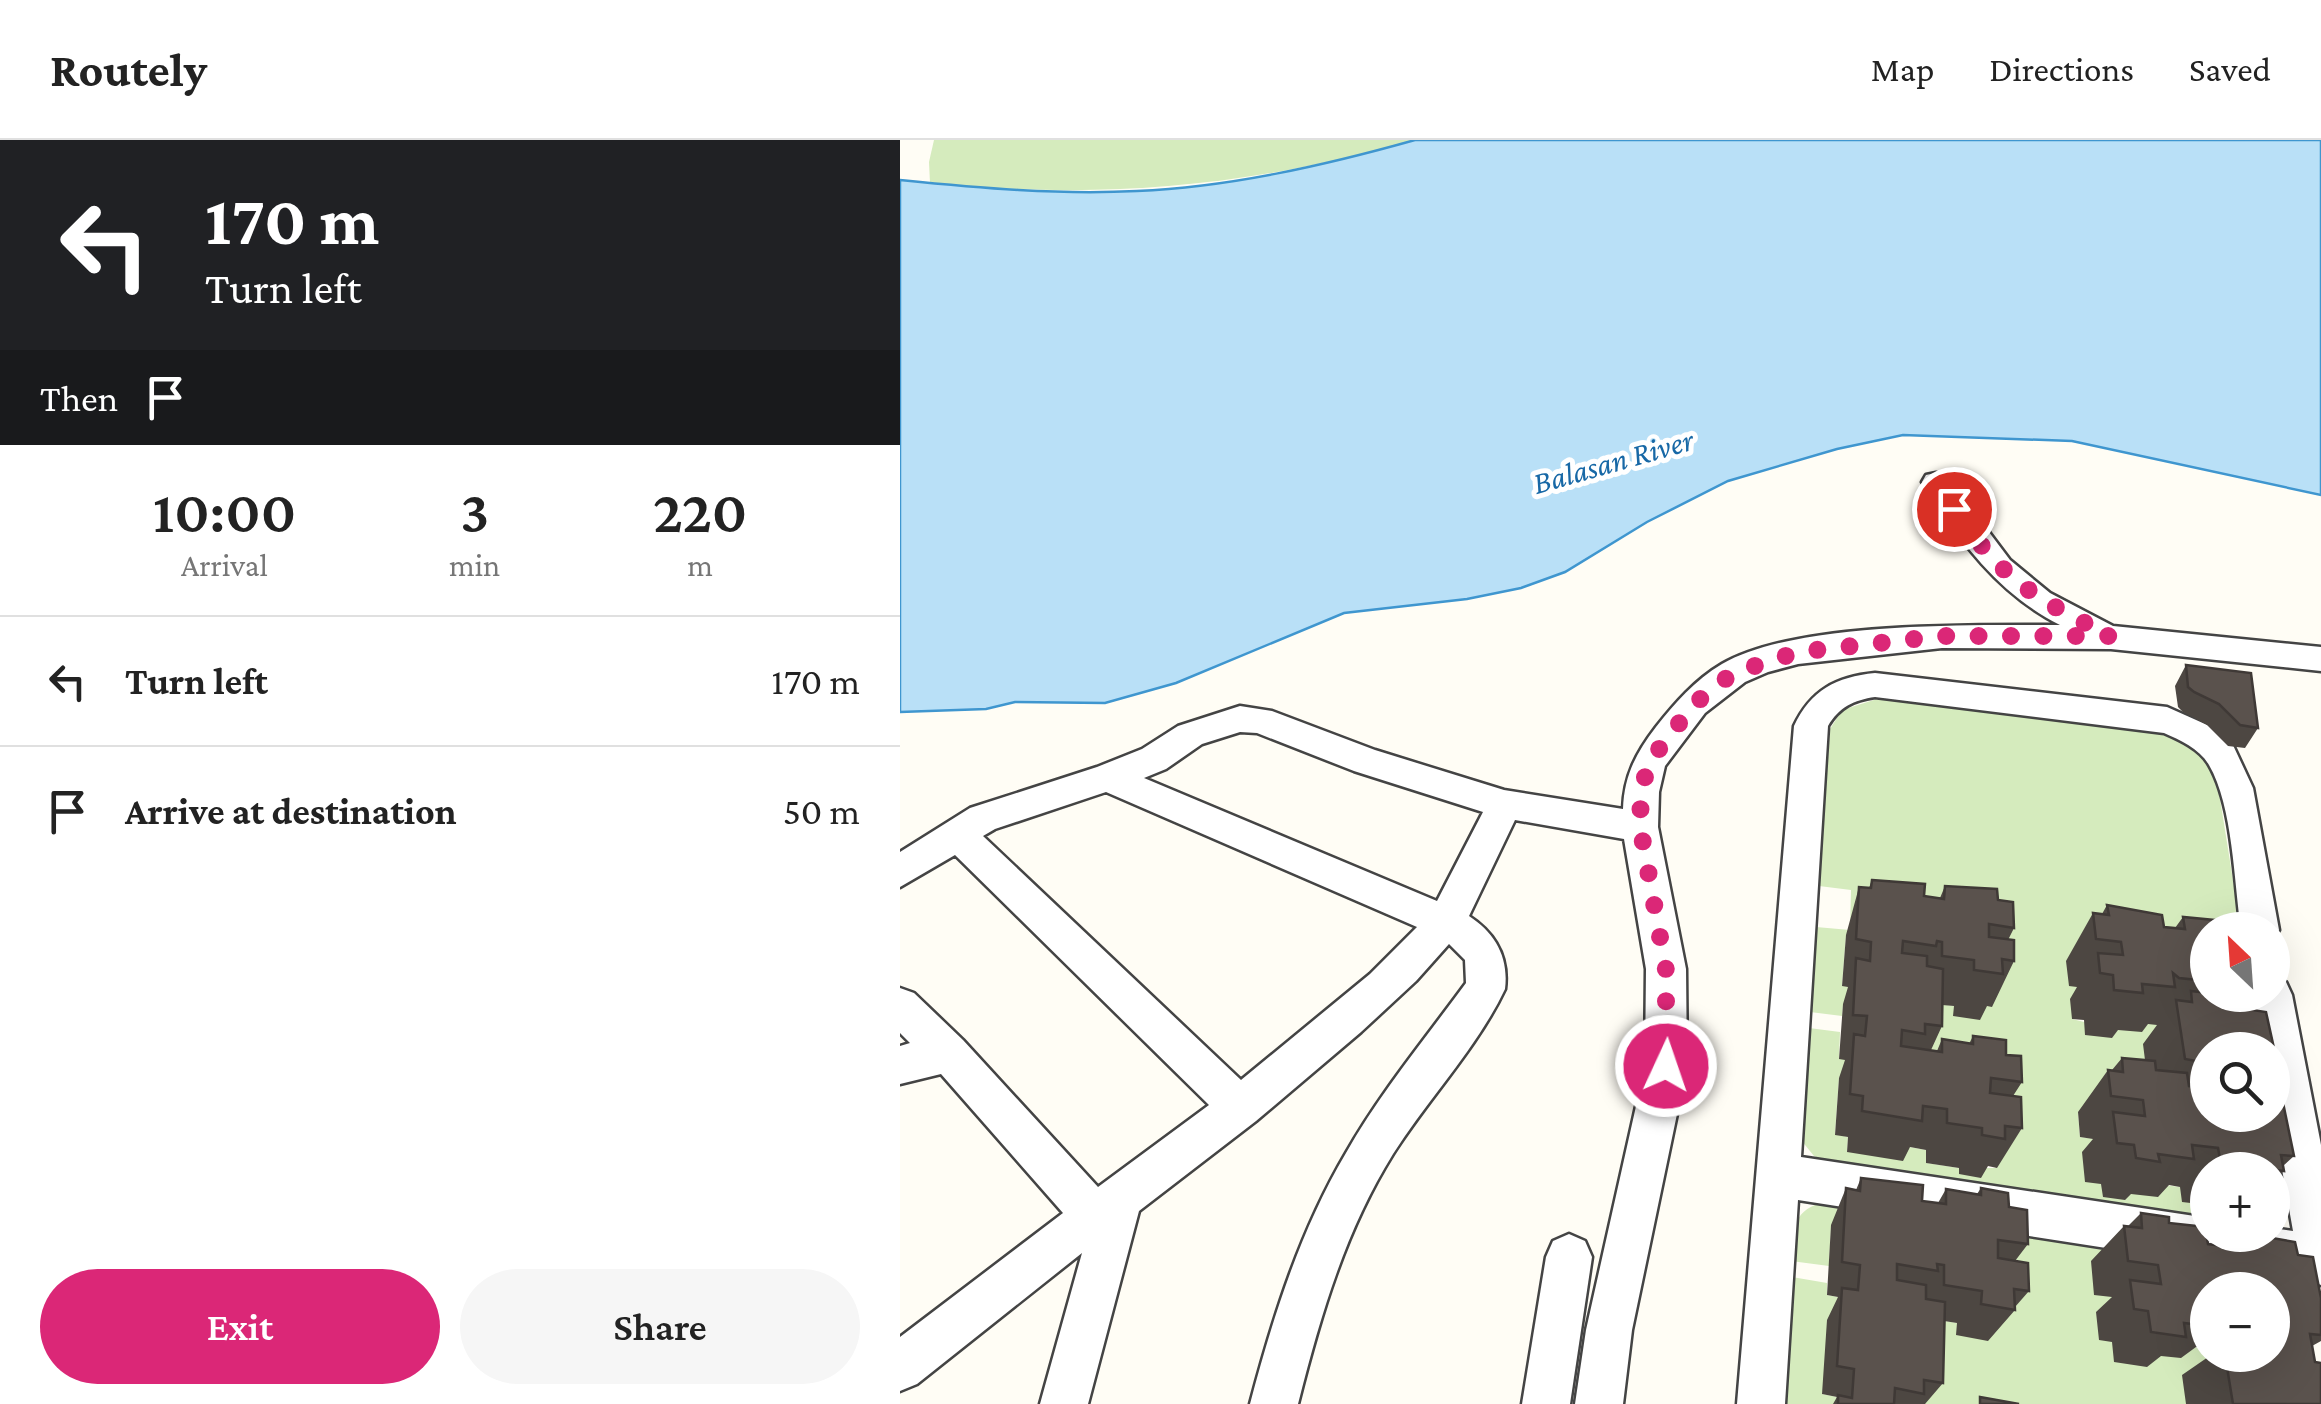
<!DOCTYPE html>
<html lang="en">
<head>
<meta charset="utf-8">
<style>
  body { margin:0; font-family:"Crimson Pro",serif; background:#f6f6f6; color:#222; height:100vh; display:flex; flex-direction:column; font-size:38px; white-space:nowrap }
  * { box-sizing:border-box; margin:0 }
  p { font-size:32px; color:#767676 }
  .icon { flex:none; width:55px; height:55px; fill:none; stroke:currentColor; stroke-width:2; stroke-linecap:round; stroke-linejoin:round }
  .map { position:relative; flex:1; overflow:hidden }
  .panel { display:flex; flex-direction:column; background:#fff; width:900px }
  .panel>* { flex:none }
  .hud { background:#202124; color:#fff; overflow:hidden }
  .needle { width:65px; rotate:335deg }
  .tools { position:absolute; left:1290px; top:772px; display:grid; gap:20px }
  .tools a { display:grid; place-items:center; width:100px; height:100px; border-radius:50%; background:#fff; box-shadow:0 10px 40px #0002; font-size:50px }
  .pin { position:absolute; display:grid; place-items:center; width:85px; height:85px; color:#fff; margin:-42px; border:5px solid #fff; border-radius:50%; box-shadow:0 2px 10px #0007 }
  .me { position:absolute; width:110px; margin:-55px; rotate:3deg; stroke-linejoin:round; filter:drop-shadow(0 0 8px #0008) }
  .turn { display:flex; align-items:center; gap:35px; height:210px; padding:0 40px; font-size:45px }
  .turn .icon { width:130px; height:130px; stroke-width:2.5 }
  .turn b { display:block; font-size:70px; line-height:85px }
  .then { display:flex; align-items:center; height:95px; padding:0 40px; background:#0003; gap:20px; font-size:38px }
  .eta { display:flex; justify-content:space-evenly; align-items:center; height:170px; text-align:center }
  .eta b { font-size:60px; font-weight:600; line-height:70px }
  .button { display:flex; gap:20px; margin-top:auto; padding:20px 40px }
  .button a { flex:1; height:115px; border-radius:60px; background:#db2777; color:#fff; font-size:40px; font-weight:600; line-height:115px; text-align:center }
  .button a+a { background:#f6f6f6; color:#222 }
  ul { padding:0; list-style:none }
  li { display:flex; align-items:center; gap:30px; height:130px; padding:0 40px; border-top:2px solid #e0e0e0 }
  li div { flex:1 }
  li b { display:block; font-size:38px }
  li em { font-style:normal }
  header { display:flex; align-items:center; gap:60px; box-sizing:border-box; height:140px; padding:0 50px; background:#fff; border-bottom:2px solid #e0e0e0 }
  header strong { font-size:48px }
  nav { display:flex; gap:55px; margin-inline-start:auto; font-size:35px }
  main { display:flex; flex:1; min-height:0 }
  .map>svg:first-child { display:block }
  .green { fill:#d5ebbd }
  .water { fill:#b9e0f7; stroke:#3f96cf; stroke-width:2.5 }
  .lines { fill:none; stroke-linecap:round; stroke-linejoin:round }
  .minor-casing { stroke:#444; stroke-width:5 }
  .minor { fill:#fff; fill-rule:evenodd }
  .wall { fill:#4d4742 }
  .building { fill:#5a524d; stroke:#3f3936; stroke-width:2.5 }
  .route { stroke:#db2777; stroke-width:18; stroke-dasharray:0 32.4 }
  .labels { text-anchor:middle; stroke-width:10; stroke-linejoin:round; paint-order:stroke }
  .water-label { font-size:32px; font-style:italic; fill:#1768a6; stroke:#fff }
</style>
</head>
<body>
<header>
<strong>Routely</strong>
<nav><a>Map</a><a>Directions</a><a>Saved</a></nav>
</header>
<main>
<section class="panel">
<div class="hud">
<div class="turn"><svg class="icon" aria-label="left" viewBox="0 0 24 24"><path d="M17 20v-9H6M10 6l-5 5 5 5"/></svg><div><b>170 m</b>Turn left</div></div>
<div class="then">Then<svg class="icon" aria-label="arrive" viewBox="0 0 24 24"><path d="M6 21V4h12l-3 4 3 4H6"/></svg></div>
</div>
<div class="eta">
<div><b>10:00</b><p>Arrival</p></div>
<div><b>3</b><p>min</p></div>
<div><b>220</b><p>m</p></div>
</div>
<ul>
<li><svg class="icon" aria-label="left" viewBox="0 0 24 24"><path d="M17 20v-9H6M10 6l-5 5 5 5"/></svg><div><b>Turn left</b></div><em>170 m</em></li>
<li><svg class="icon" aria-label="arrive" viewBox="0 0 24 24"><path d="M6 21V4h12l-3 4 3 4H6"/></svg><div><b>Arrive at destination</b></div><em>50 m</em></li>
</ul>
<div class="button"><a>Exit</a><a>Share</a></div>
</section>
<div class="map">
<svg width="1421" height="1264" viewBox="0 0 1421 1264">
  <rect width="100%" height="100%" fill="#fffdf5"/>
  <g class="green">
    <path d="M34,0H515C349,47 202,60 30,43L29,22Z"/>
    <path d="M977,559L1276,593L1305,616L1317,640L1341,790H1308L1192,849L1172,879L1212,889L1247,883L1279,887L1251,961L1178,973L1180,997L1211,1001L1201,1044L1224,1053L1256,1044L1280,1047L1307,1065V1078L926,1021L914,1016L901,1000L909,888L940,892L939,918L952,920L939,938L935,994L948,997L947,1012L1004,1006L1026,1010L1027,1023L1059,1028H1096L1023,943L1024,862L1054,866V876L1080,866H1091L946,796L942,845L956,848V867L943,865L942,876L910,872L916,787L950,790L951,750L919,746L930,589L942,570Z"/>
    <path d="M921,1063L1356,1129L1374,1135L1372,1186V1150H1361L1350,1137L1222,1158L1212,1202L1245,1213L1287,1206L1307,1209L1308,1215H1325L1286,1264H1021L1022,1177L1057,1183L1088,1201L931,1086L929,1126L891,1121C893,1094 891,1071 921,1063Z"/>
    <path d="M892,1137L927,1143V1155L944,1158L922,1254L937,1257V1264H882Z"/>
  </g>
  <path class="water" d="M515,0H1421V355L1172,301L1003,295L937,309L828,341L747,382L665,432L621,448L567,459L444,473L276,543L205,563L115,562L86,569L0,572V40C79,48 158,55 237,51C330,47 426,25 515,0Z"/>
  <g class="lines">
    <defs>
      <g id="minor">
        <path d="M1036,333L1046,335L1110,420L1150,453L1213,486L1421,507V531L1211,509L1042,508L898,524L868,532L845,542L805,573L765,626L759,652L758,687L786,829L787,926L732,1190L723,1264H675L686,1190L745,926L746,829L724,699L615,680L569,776C595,793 609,817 605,849C577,908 528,959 493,1014C445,1091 420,1177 398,1264H350C373,1177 400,1091 446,1013C480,953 525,899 566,843L565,820L549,804L516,841L461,892L356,981L239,1071L188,1264H140L182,1113L17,1244L0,1251V1197L163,1073L41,934L0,944V906L10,903L0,893V848L14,853L63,900L198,1047L309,965L55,715L0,747V712L70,668L197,627L242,609L278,586L340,566L372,571L475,610L604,650L723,669C724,636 736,613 756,587C775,563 795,540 822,524C897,481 1072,485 1160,485C1098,454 1059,400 1022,342L1026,335ZM340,592L357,593L454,631L583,672L537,761L244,638L266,629L302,604ZM206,652L517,787L470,834L341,940L83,696L95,689Z"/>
        <path d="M975,533L1267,567L1314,588L1332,603L1353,648L1379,790L1372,802V790H1341C1334,743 1333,666 1309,625C1300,609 1280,600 1264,593L975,557C954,560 939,567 928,586L901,1017L1308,1078V1095H1372V1088L1393,1091L1372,973V910H1362L1352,855H1372V837L1386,842L1392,855L1421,1005V1145L1406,1139L898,1060L885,1264H837L894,586C911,550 936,537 975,533Z"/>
        <path d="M669,1094L685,1101L692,1117L670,1264H622L646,1117L653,1101Z"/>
      </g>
    </defs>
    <use href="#minor" class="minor-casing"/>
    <use href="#minor" class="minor"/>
  </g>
  <g class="wall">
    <path d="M1286,525L1358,588L1345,608L1328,606L1307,585L1283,572L1278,567L1275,546Z"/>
    <path d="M972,740L1024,756L1040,758L1045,746L1098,760L1114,788L1108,800L1114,821L1092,867L1087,866L1080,880L1053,876L1054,866L1042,865V886L1031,910L1037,911L1042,899L1069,904L1073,896L1106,915L1122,942L1113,956L1122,988L1097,1028L1088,1026L1081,1038L1059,1034V1028L1026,1023V1010L1010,1007L1003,1021L947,1012L948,997L935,995L939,938L945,920L939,919L943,864L948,847L942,846L946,795L959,747L969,748Z"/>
    <path d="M1207,765L1262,775L1264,787L1275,788L1283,777L1315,780L1339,785L1340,790H1308V855H1362L1352,867V870L1366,872L1379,931L1372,938V910H1308V975H1372V952L1381,953L1394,1016L1383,1026L1384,1031L1372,1041V1030H1308V1065L1282,1062L1280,1047L1269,1045L1258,1057L1231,1054L1225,1060L1203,1057L1201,1044L1185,1042L1182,1012L1193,999L1180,997L1178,972L1208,930H1212L1222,918L1245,920L1243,904L1257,885L1248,884L1242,892L1218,890L1212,898L1185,895L1184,880L1172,879L1170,859L1177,847L1169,846L1166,821L1193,773L1202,774Z"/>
    <path d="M961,1038L1022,1061L1038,1063L1046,1049L1077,1054L1081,1048L1109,1067L1128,1104L1115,1121L1129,1151L1115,1167V1170L1088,1201L1056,1195L1057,1183L1044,1181L1043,1243L1025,1264H933L937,1257L922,1254L927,1180L938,1157L927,1155L931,1085L946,1048L956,1050Z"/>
    <path d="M1241,1073L1269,1083L1308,1104L1313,1105L1324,1095H1355L1398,1115L1421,1158V1201L1412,1206L1421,1264H1286L1282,1235L1311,1215H1372V1150H1308V1209L1296,1207L1281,1218L1261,1216L1247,1227L1214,1222L1212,1202L1199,1200L1196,1172L1212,1157L1194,1155L1191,1121L1224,1086H1228Z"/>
  </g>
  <g class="building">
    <path d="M1286,525L1351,533L1358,588L1340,585L1319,564L1294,552L1288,547Z"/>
    <path d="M972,740L1025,744L1024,756L1044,759L1045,746L1097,749L1098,760L1113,762L1114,788L1089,784V797L1114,800V821L1102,819L1103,834L1074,830V820L1042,816V802L1037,801L1036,806L1003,801L1002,813L1027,816V826L1043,829L1042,886L1025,884V894L1002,890L1001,906L1042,912V899L1073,904V896L1106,900V915L1121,916L1122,942L1091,938L1090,953L1121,957L1122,988L1105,986V999L1082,995V988L1047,983V969L1023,966L1022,981L962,971L963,956L950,954L954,894L965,896L967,876L953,875L956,818L970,821L971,802L956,799L959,747L971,748Z"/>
    <path d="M1207,765L1262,775L1264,787L1285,789L1283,777L1315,780L1339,785L1340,790H1308V841L1279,838L1273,833L1275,847L1242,844L1243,853L1214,850L1213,835L1200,833L1198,813L1223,815L1221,802L1196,799L1193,773L1209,775Z"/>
    <path d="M1291,851L1308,853V855H1349L1352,870L1366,872L1379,931H1372V910H1308V933L1304,932L1302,922L1285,919L1276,860L1292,862Z"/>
    <path d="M1222,918L1255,921L1256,930L1287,933L1289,946L1308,948V975H1372V952L1381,953L1394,1016L1381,1015L1384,1031L1321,1024L1318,1008L1292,1005L1294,1019L1258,1014L1260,1022L1236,1018L1234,1005L1217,1003L1213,972L1245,976L1243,960L1211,956L1208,930L1223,932Z"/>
    <path d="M961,1038L1023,1045L1022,1061L1046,1064V1049L1081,1055V1048L1108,1053L1109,1067L1127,1070L1128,1104L1098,1100V1118L1128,1123L1129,1151L1114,1149L1115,1170L1081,1164L1082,1151L1044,1145V1125L1037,1124L1038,1131L997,1124V1140L1026,1145V1159L1045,1162L1043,1243L1024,1240V1254L995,1248L994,1264H938V1255L952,1258L954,1229L937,1226L942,1148L958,1150L960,1125L942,1122L946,1048L960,1051Z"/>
    <path d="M1241,1073L1269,1077V1083L1305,1087L1308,1104L1332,1107L1330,1095H1355L1395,1102L1398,1115L1413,1117L1421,1158V1195L1410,1194L1415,1222L1421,1223V1264H1333L1325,1215H1372V1150H1308V1186L1284,1183L1286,1197L1251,1192L1248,1171L1234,1169L1230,1140L1261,1144L1258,1125L1228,1121L1224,1086L1242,1088Z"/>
    <path d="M1080,1257L1119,1264H1080Z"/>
  </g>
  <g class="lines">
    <path class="route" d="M766,926V830L740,686L741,652L749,622L794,564L833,533L898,512L1042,496H1211C1134,458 1104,441 1054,369"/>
  </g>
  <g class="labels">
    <g class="water-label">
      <text transform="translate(713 321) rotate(-16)" y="11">Balasan River</text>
    </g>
  </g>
</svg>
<div class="tools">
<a><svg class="needle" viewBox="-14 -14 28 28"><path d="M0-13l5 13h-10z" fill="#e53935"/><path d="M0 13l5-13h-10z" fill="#767676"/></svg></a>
<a><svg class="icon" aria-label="search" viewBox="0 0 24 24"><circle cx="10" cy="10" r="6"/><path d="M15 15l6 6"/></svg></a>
<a>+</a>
<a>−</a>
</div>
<div class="pin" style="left:1054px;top:369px;background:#d93025"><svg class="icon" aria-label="arrive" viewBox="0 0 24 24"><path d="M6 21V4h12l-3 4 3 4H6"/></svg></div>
<svg class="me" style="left:766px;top:926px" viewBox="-20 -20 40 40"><circle r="17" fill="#db2777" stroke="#fff" stroke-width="3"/><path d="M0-11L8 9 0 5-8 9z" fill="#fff"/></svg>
</div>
</main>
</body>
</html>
